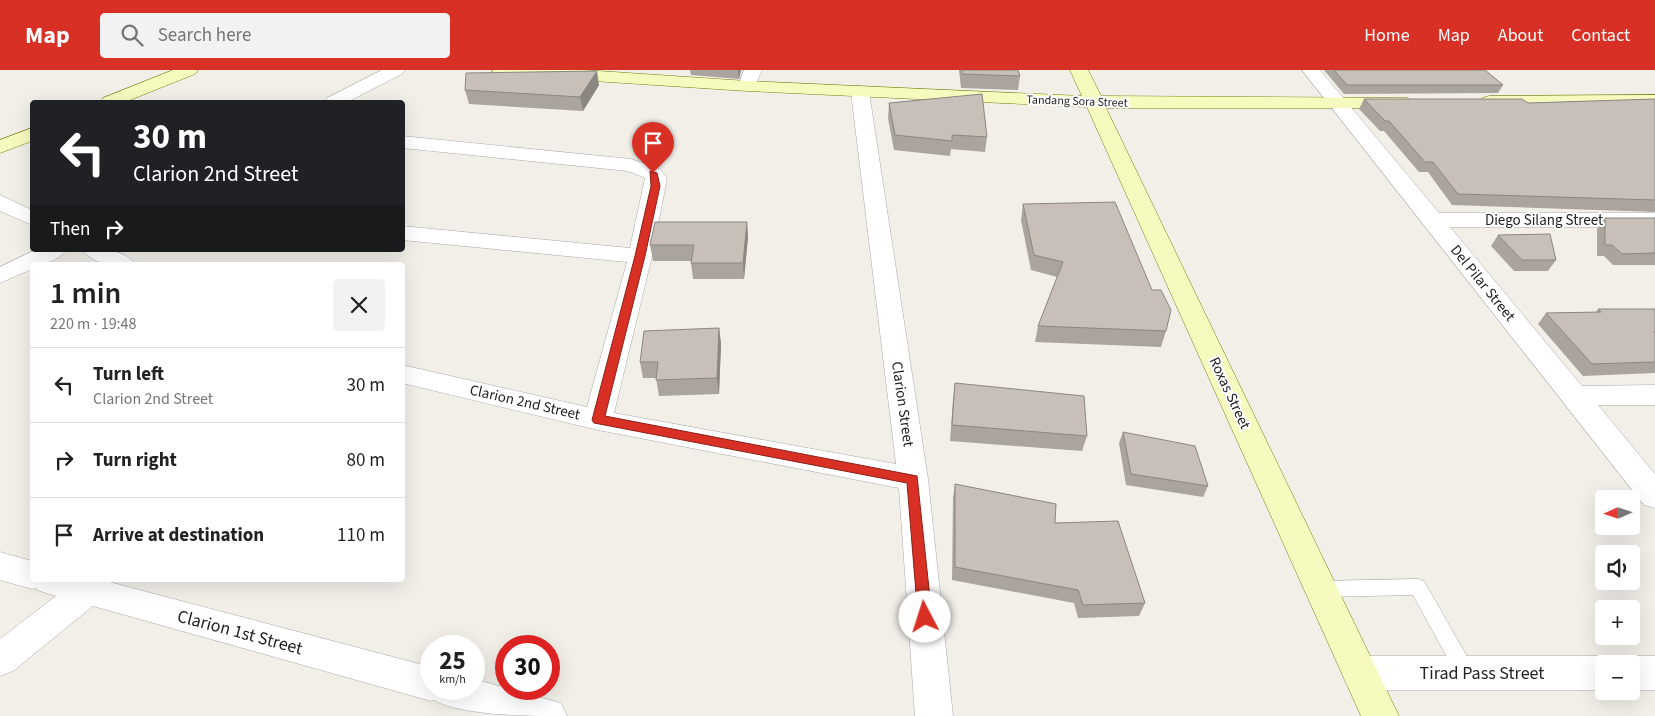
<!DOCTYPE html>
<html lang="en">
<head>
<meta charset="utf-8">
<style>
  body { margin:0; font-family:"Source Sans 3",sans-serif; background:#f2f2f2; color:#222; height:100vh; display:flex; flex-direction:column; font-size:19px; white-space:nowrap }
  * { box-sizing:border-box; margin:0 }
  p { font-size:16px; color:#767676 }
  .icon { flex:none; width:28px; height:28px; fill:none; stroke:currentColor; stroke-width:2; stroke-linecap:round; stroke-linejoin:round }
  .map { position:relative; flex:1; overflow:hidden }
  .sheet { position:absolute; left:30px; top:192px; width:375px; height:320px; display:flex; flex-direction:column; background:#fff; border-radius:5px; box-shadow:0 5px 20px #0002 }
  .sheet>* { flex:none }
  .hud { position:absolute; left:30px; top:30px; width:375px; height:152px; border-radius:5px; box-shadow:0 5px 20px #0002; background:#202124; color:#fff; overflow:hidden }
  .needle { width:32px; rotate:267deg }
  .fabs { position:absolute; left:1595px; top:420px; display:grid; gap:10px }
  .fabs a { display:grid; place-items:center; width:45px; height:45px; border-radius:5px; background:#fff; box-shadow:0 5px 20px #0002; font-size:25px }
  .speed { position:absolute; left:420px; top:565px; display:flex; gap:10px; font-size:25px; font-weight:700; text-align:center }
  .speed>* { display:grid; place-content:center; width:65px; height:65px; border-radius:50%; background:#fff; box-shadow:0 5px 20px #0002; line-height:1 }
  .speed small { font-size:12px; font-weight:400 }
  .speed .limit { border:8px solid #d22; background:#fff; color:#111 }
  .pin { position:absolute; display:grid; place-items:center; width:42px; height:42px; color:#fff; margin:-51px -21px; border-radius:50% 50% 50% 0; rotate:-45deg; box-shadow:0 0 5px #0007 }
  .pin .icon { rotate:45deg }
  .me { position:absolute; width:55px; margin:-28px; rotate:355deg; stroke-linejoin:round; filter:drop-shadow(0 0 4px #0008) }
  .turn { display:flex; align-items:center; gap:18px; height:105px; padding:0 20px; font-size:22px }
  .turn .icon { width:65px; height:65px; stroke-width:2.5 }
  .turn b { display:block; font-size:35px; line-height:42px }
  .then { display:flex; align-items:center; height:48px; padding:0 20px; background:#0003; gap:10px; font-size:19px }
  .round { display:grid; place-items:center; flex:none; width:52px; height:52px; border-radius:5px; background:#f2f2f2 }
  .summary { display:flex; align-items:center; justify-content:space-between; height:85px; padding:0 20px }
  h1 { font-size:30px; font-weight:600; line-height:38px }
  ul { padding:0; list-style:none }
  li { display:flex; align-items:center; gap:15px; height:75px; padding:0 20px; border-top:1px solid #e0e0e0 }
  li div { flex:1 }
  li b { display:block; font-size:19px }
  li em { font-style:normal }
  header { display:flex; align-items:center; gap:30px; box-sizing:border-box; height:70px; padding:0 25px; background:#d93025; color:#fff }
  header strong { font-size:24px }
  nav { display:flex; gap:28px; margin-inline-start:auto; font-size:18px }
  .search { width:350px; height:45px; background:#f2f2f2; display:flex; align-items:center; gap:12px; box-sizing:border-box; padding:0 18px; border-radius:5px; color:#767676; font-size:19px }
  .map>svg:first-child { display:block }
  .lines { fill:none; stroke-linecap:round; stroke-linejoin:round }
  .lane-casing { stroke:#a9a9a9; stroke-width:1 }
  .street-casing { stroke:#a9a9a9; stroke-width:1 }
  .secondary-casing { stroke:#707d05; stroke-width:1 }
  .lane { fill:#fff; fill-rule:evenodd }
  .street { fill:#fff; fill-rule:evenodd }
  .secondary { fill:#f7fabf; fill-rule:evenodd }
  .wall { fill:#aba49e }
  .shaded-wall { fill:#8b8681 }
  .building { fill:#c7bfb8; stroke:#8b8681 }
  .route { fill:#d93025; stroke:#8d1f18 }
  .labels { text-anchor:middle; stroke-width:4; stroke-linejoin:round; paint-order:stroke }
  .far-street-label { font-size:12px; fill:#222; stroke:#fff }
  .street-label { font-size:15px; fill:#222; stroke:#fff }
  .near-street-label { font-size:18px; fill:#222; stroke:#fff }
</style>
</head>
<body>
<header>
<strong>Map</strong>
<div class="search"><svg class="icon" aria-label="search" viewBox="0 0 24 24"><circle cx="10" cy="10" r="6"/><path d="M15 15l6 6"/></svg>Search here</div>
<nav><a>Home</a><a>Map</a><a>About</a><a>Contact</a></nav>
</header>
<div class="map">
<svg width="1655" height="646" viewBox="0 0 1655 646">
  <rect width="100%" height="100%" fill="#f2efe9"/>
  <g class="lines">
    <defs>
      <path id="lane" d="M1418,509L1424,511L1473,597L1476,603L1473,609L1466,612L1459,609L1413,525L1321,527L1315,525L1312,519L1315,513L1321,511Z"/>
      <g id="street">
        <path d="M382,0H405L402,4L347,32H325L327,28Z"/>
        <path d="M744,0H762L753,20H741L738,16Z"/>
        <path d="M1302,0H1320L1439,143H1655V157H1450L1582,316L1655,315V335H1598L1655,404V438L1644,435Z"/>
        <path d="M860,16L867,18L869,22L928,409L953,646H915L899,418L598,360L402,313V295L587,337L627,192L402,170V156L630,178L645,108L628,101L402,78V66L631,89L660,99L667,108L652,186L614,343L896,394L851,22L853,18Z"/>
        <path d="M0,125L32,140V155L0,141Z"/>
        <path d="M35,180H66C59,190 44,195 32,195V199L0,213V197Z"/>
        <path d="M83,180C102,180 124,178 136,195C117,195 95,197 83,180Z"/>
        <path d="M0,482L32,491V510H102L431,597V619H474V609L561,633L567,646C533,646 460,646 434,630L431,631L93,536L13,601L0,606V569L56,526L37,520L36,518L32,519L0,510Z"/>
        <path d="M1360,586H1604L1618,593L1631,586H1655V620H1631V594H1604V620H1360L1347,615L1342,603L1347,591Z"/>
      </g>
      <g id="secondary">
        <path d="M173,0H198L195,4L125,32H101L103,28Z"/>
        <path d="M492,0H584L747,11L1082,26L1070,0H1088L1101,26L1408,28L1410,32L1408,36L1401,38H1106L1399,646H1361L1087,37L747,21L501,5L495,4Z"/>
        <path d="M1655,25V37L1489,38L1482,36L1480,32L1482,28L1489,26Z"/>
        <path d="M32,58V71L0,83V70Z"/>
      </g>
    </defs>
    <use href="#lane" class="lane-casing"/>
    <use href="#street" class="street-casing"/>
    <use href="#secondary" class="secondary-casing"/>
    <use href="#lane" class="lane"/>
    <use href="#street" class="street"/>
    <use href="#secondary" class="secondary"/>
  </g>
  <g class="wall">
    <path d="M690,0H741L739,9L691,5Z"/>
    <path d="M959,0H1018L1020,6L1018,20L961,18Z"/>
    <path d="M1324,0H1485L1503,15L1498,23L1344,24Z"/>
    <path d="M599,15L583,41L469,34L465,20Z"/>
    <path d="M1364,29L1528,33L1655,29V142L1452,135L1428,102H1419L1384,61H1380L1359,39Z"/>
    <path d="M889,33L987,67L985,82L951,79L950,86L894,80L888,48Z"/>
    <path d="M1023,134L1166,261L1161,277L1035,272L1038,256L1057,207L1031,200L1021,150Z"/>
    <path d="M1605,148H1655V195H1613L1604,186H1597V159Z"/>
    <path d="M747,152L748,167L744,209H693L691,193V191H653L650,175Z"/>
    <path d="M1498,165L1556,190L1548,201H1514L1491,176Z"/>
    <path d="M1598,239H1655V303L1583,306L1538,254L1546,243L1596,242Z"/>
    <path d="M719,258L721,274L719,324L659,326L656,308H643L640,292Z"/>
    <path d="M955,313L1087,366L1082,381L950,371L953,329Z"/>
    <path d="M1123,362L1208,416L1203,427L1126,415L1119,373Z"/>
    <path d="M955,414L1055,453L1145,533L1139,546L1078,548L1074,533L952,510L953,428Z"/>
  </g>
  <g class="shaded-wall">
    <path d="M738,0H741L739,9Z"/>
    <path d="M597,1L599,15L583,41L580,27Z"/>
    <path d="M747,152L748,167L744,209L743,193Z"/>
    <path d="M719,258L721,274L719,324L717,308Z"/>
  </g>
  <g class="building">
    <path d="M962,0H1018L1020,6L962,4Z"/>
    <path d="M1334,0H1485L1503,15H1347Z"/>
    <path d="M597,1L580,27L465,20L466,3Z"/>
    <path d="M982,24L987,67L952,65V71L895,65L889,33Z"/>
    <path d="M1364,29H1522L1528,33L1655,29V130L1458,124L1433,92H1425L1389,51H1385Z"/>
    <path d="M1115,132L1152,220H1161L1171,240L1166,261L1038,256L1063,192L1034,185L1023,134Z"/>
    <path d="M1605,148H1655V183L1622,184L1612,175H1605Z"/>
    <path d="M655,152H747L743,193H691L694,175H650Z"/>
    <path d="M1550,164L1556,190H1522L1498,165Z"/>
    <path d="M1598,239H1655V262H1654L1655,263V292L1592,294L1546,243L1601,242Z"/>
    <path d="M719,258L717,308L656,310L658,292H640L644,261Z"/>
    <path d="M955,313L1084,326L1087,366L952,355Z"/>
    <path d="M1123,362L1195,376L1208,416L1131,404Z"/>
    <path d="M955,414L1056,434L1055,453L1118,451L1145,533L1083,535L1078,520L955,497Z"/>
  </g>
  <path class="route" d="M650,101L657,103L660,116L645,186L605,346L917,406L932,547L930,552L925,554L920,552L918,547L907,413L594,353L592,350L635,186L651,116Z"/>
  <g class="labels">
    <g class="far-street-label">
      <text transform="translate(1077 31) rotate(2)" y="4">Tandang Sora Street</text>
    </g>
    <g class="street-label">
      <text x="1544" y="155">Diego Silang Street</text>
      <text transform="translate(1483 213) rotate(51)" y="5">Del Pilar Street</text>
      <text transform="translate(1230 323) rotate(65)" y="5">Roxas Street</text>
      <text transform="translate(525 332) rotate(13)" y="5">Clarion 2nd Street</text>
      <text transform="translate(903 334) rotate(82)" y="5">Clarion Street</text>
    </g>
    <g class="near-street-label">
      <text transform="translate(240 562) rotate(15)" y="6">Clarion 1st Street</text>
      <text x="1482" y="609">Tirad Pass Street</text>
    </g>
  </g>
</svg>
<div class="fabs">
<a><svg class="needle" viewBox="-14 -14 28 28"><path d="M0-13l5 13h-10z" fill="#e53935"/><path d="M0 13l5-13h-10z" fill="#767676"/></svg></a>
<a><svg class="icon" aria-label="sound" viewBox="0 0 24 24"><path d="M4 9h4l5-4v14l-5-4H4zM17 9q2 3 0 6"/></svg></a>
<a>+</a>
<a>−</a>
</div>
<div class="speed"><div>25<small>km/h</small></div><div class="limit">30</div></div>
<div class="pin" style="left:653px;top:103px;background:#d93025"><svg class="icon" aria-label="arrive" viewBox="0 0 24 24"><path d="M6 21V4h12l-3 4 3 4H6"/></svg></div>
<svg class="me" style="left:925px;top:547px" viewBox="-20 -20 40 40"><circle r="19" fill="#fff"/><path d="M0-13L10 11 0 6-10 11z" fill="#d93025"/></svg>
<div class="hud">
<div class="turn"><svg class="icon" aria-label="left" viewBox="0 0 24 24"><path d="M17 20v-9H6M10 6l-5 5 5 5"/></svg><div><b>30 m</b>Clarion 2nd Street</div></div>
<div class="then">Then<svg class="icon" aria-label="right" viewBox="0 0 24 24"><path d="M7 20v-9h11M14 6l5 5-5 5"/></svg></div>
</div>
<section class="sheet">
<div class="summary"><div><h1>1 min</h1><p>220 m · 19:48</p></div><a class="round"><svg class="icon" aria-label="close" viewBox="0 0 24 24"><path d="M6 6l12 12M18 6L6 18"/></svg></a></div>
<ul>
<li><svg class="icon" aria-label="left" viewBox="0 0 24 24"><path d="M17 20v-9H6M10 6l-5 5 5 5"/></svg><div><b>Turn left</b><p>Clarion 2nd Street</p></div><em>30 m</em></li>
<li><svg class="icon" aria-label="right" viewBox="0 0 24 24"><path d="M7 20v-9h11M14 6l5 5-5 5"/></svg><div><b>Turn right</b></div><em>80 m</em></li>
<li><svg class="icon" aria-label="arrive" viewBox="0 0 24 24"><path d="M6 21V4h12l-3 4 3 4H6"/></svg><div><b>Arrive at destination</b></div><em>110 m</em></li>
</ul>
</section>
</div>
</body>
</html>
